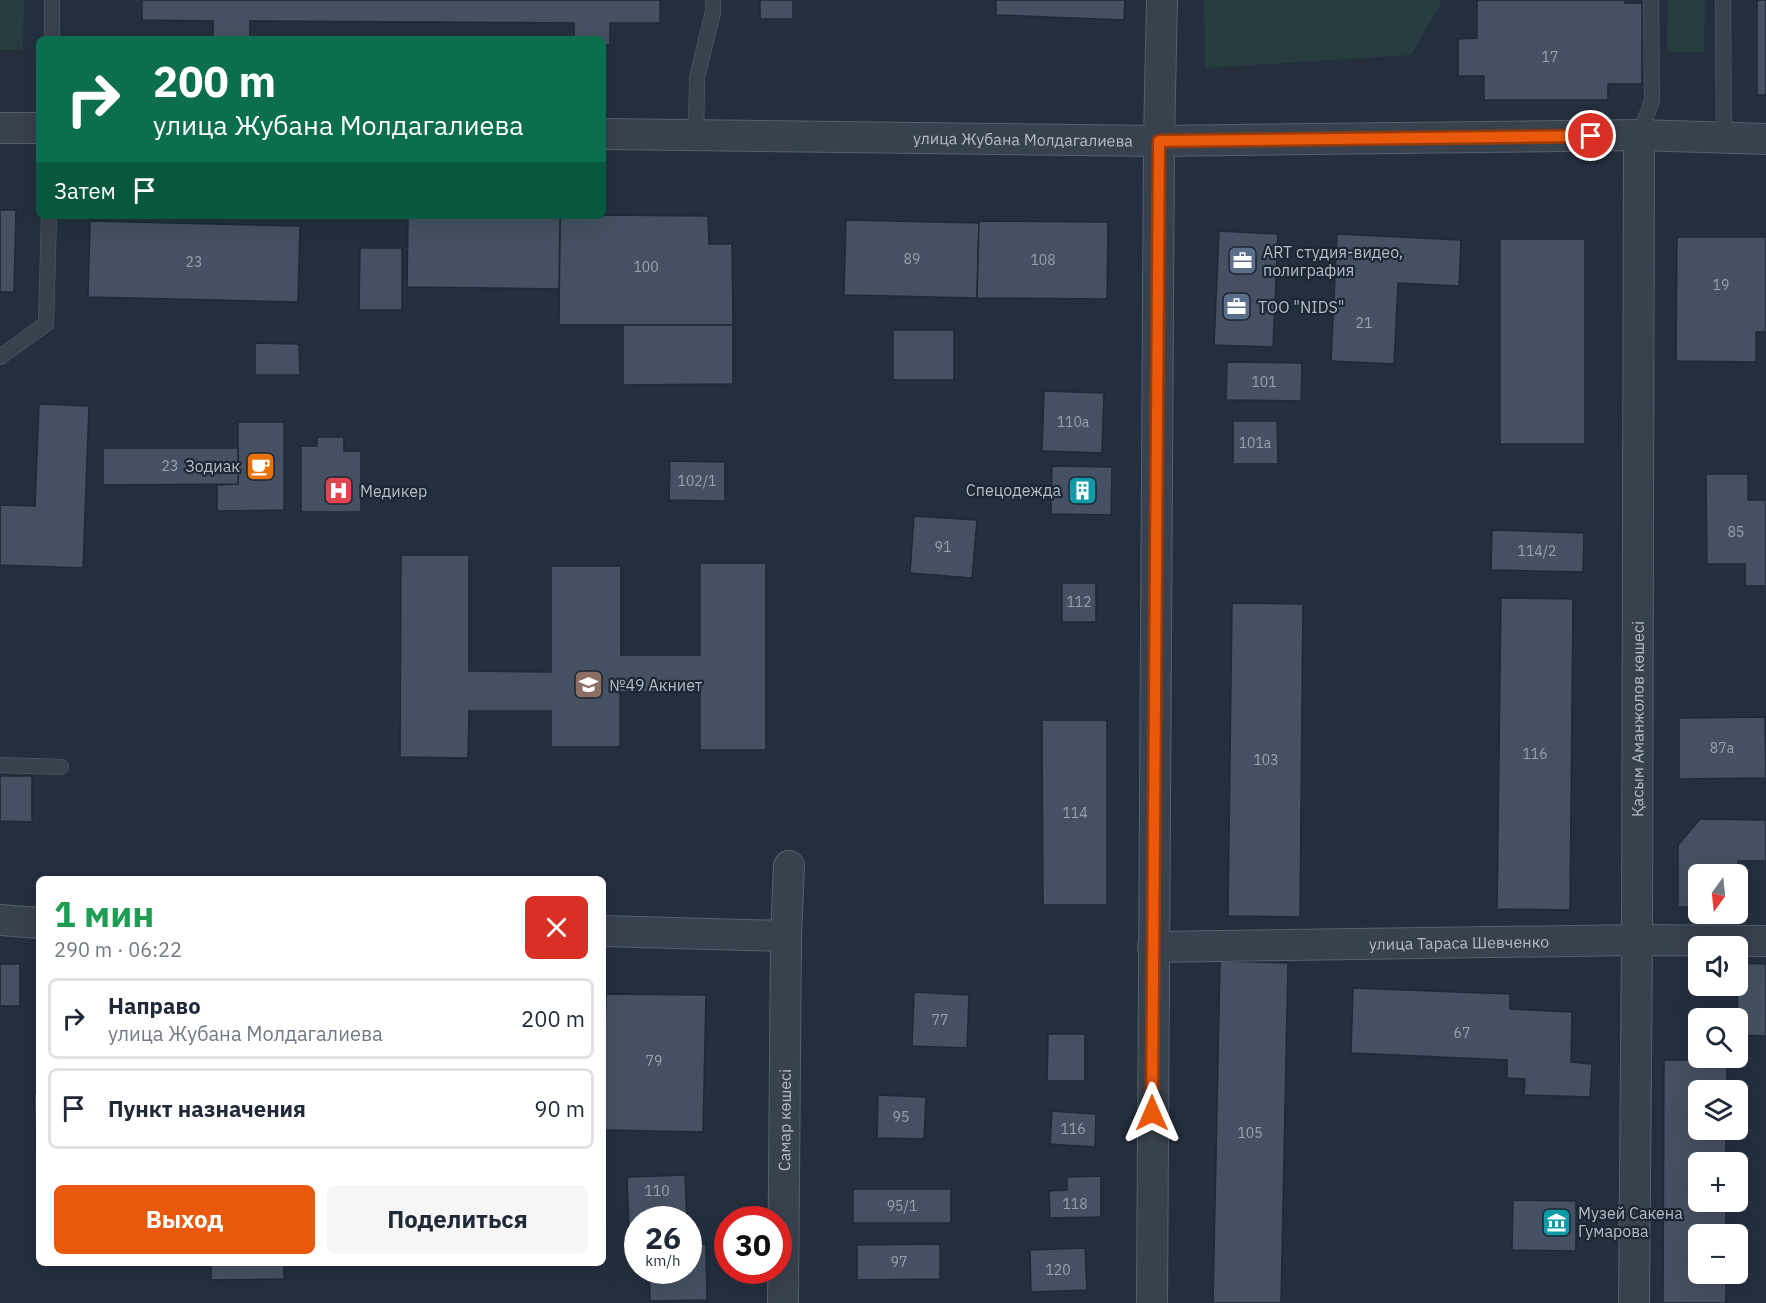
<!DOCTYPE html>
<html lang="ru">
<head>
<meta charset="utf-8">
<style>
  body { margin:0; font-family:"IBM Plex Sans",sans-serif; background:#f6f6f7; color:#1f2937; height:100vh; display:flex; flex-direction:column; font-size:22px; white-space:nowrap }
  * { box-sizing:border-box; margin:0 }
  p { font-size:20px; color:#747a83 }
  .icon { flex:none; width:33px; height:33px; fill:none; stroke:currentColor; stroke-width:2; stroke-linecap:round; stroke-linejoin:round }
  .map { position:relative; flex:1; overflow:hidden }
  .drawer { position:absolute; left:36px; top:876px; width:570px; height:390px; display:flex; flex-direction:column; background:#fff; border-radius:9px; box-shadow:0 6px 24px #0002 }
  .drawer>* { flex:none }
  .hud { position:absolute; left:36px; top:36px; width:570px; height:183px; border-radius:9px; box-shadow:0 6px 24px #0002; background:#0b6e4f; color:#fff; overflow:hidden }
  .needle { width:39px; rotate:195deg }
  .fabs { position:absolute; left:1688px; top:864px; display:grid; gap:12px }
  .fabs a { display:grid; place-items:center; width:60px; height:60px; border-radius:9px; background:#fff; box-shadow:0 6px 24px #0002; font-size:30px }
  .speed { position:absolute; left:624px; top:1206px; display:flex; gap:12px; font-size:30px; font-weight:700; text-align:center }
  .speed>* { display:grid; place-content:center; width:78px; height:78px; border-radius:50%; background:#fff; box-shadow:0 6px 24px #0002; line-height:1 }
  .speed small { font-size:15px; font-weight:400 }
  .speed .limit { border:9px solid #d22; background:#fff; color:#111 }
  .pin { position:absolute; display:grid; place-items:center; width:51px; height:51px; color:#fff; margin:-26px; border:3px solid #fff; border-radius:50%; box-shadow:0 2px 6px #0007 }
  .me { position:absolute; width:66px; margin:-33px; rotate:0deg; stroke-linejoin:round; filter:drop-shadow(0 0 4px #0008) }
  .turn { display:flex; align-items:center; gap:21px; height:126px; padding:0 18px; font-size:27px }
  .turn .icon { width:78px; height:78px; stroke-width:2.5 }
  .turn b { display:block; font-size:42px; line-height:51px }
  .then { display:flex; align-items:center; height:57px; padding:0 18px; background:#0003; gap:12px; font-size:22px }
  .round { display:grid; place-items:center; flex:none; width:63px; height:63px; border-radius:9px; background:#f6f6f7 }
  .head { display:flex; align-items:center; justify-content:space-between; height:102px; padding:0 18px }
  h1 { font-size:36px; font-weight:800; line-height:45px; color:#1e9e55 }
  .action { display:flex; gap:12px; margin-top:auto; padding:12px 18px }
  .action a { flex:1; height:69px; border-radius:9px; background:#ea580c; color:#fff; font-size:24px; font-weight:800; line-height:69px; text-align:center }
  .action a+a { background:#f6f6f7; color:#1f2937 }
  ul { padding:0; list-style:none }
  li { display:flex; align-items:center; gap:18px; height:81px; margin:0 12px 9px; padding:0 6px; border:3px solid #e0e1e3; border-radius:9px }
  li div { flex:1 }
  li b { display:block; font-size:22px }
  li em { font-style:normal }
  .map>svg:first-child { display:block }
  .green { fill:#263c3f }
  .building { fill:#455162; stroke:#1f2835; stroke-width:1.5 }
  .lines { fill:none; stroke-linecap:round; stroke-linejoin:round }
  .service-casing { stroke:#565f6c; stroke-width:16 }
  .minor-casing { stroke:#565f6c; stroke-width:32 }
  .service { stroke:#38414e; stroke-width:15 }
  .minor { stroke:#38414e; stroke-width:30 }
  .route-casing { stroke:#983908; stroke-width:15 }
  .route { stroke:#ea580c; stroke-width:10 }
  .labels { text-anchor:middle; stroke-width:4.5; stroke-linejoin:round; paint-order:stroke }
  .number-label { font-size:14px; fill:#98a1af }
  .street-label { font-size:16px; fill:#b4bcc9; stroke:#1d2633 }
  .poi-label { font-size:16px; fill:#b4bcc9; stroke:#1d2633; text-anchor:start }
</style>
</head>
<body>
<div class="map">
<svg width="1766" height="1303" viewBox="0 0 1766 1303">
  <rect width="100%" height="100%" fill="#242f3e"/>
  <g class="green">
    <path d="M0,0H24L23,50H0Z"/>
    <path d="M1204,0H1440V5L1411,55L1205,68Z"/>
    <path d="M1668,0H1705L1704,52H1667Z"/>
  </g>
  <g class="building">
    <path d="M142,0H660V23H610V45H603V39H574V23L250,21V39H213V21L142,20Z"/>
    <rect x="760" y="0" width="33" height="19"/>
    <path d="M996,0H1125L1124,20L996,15Z"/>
    <path d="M1477,0H1625V3H1642V84H1608V100H1484V76H1458V39L1477,38Z"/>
    <rect x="1757" y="0" width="9" height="95"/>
    <path d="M0,210H16L14,292H0Z"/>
    <path d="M603,215L708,216L709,244H732L733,325H559L560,216Z"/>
    <path d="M408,216H560L559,289L407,287Z"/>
    <path d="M846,220L979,223L977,298L844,295Z"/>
    <path d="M90,221L300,226L298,302L88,297Z"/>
    <path d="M979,221L1108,222L1107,299L977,298Z"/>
    <path d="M1219,231L1278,234L1273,347L1214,345Z"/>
    <path d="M1337,234L1461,240L1459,286L1398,283L1394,364L1331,361Z"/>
    <path d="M1677,237H1766V332H1756V362L1676,361Z"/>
    <rect x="1500" y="239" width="85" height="205"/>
    <path d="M360,248H402V310H359Z"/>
    <path d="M623,325H733V384L623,385Z"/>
    <rect x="893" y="330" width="61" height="50"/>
    <path d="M255,343L299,344L300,375H255Z"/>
    <path d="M1227,362L1302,363L1301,401L1226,400Z"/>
    <path d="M1044,391L1104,393L1102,453L1042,451Z"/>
    <path d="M39,404L89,406L83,568L0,565V505L35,506Z"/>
    <path d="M1233,421H1277L1278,464H1233Z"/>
    <path d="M238,422H284V510L217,511V485L238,484Z"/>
    <path d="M317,437H344V451H361V512H301V446H317Z"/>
    <path d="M103,448H238V484L103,485Z"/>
    <path d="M670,461L725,462V501L669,500Z"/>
    <path d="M1052,466L1112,467L1111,515L1051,514Z"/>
    <path d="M1706,474H1748V500H1766V586H1745V564H1707Z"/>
    <path d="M914,516L977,520L972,578L910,573Z"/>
    <path d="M1492,530L1584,533L1583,572L1491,570Z"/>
    <path d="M401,555H469V671L551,672V566H621V655H700V563H766V750H700V692H620V747H551V711H469L468,758L400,757Z"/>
    <rect x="1062" y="583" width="34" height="39"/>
    <path d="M1501,598L1573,599L1570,910L1497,909Z"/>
    <path d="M1232,603L1303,604L1300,917L1228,916Z"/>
    <path d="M1765,717L1766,778L1679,779V718Z"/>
    <path d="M1042,720H1107V905H1043Z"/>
    <path d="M0,776H32V822L0,821Z"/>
    <path d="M1700,819L1766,820V861H1738V908L1737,874H1698V907H1678V845Z"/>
    <path d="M1220,961L1288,963L1281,1303H1213Z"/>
    <path d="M1738,963L1766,964V1036L1737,1035Z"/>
    <rect x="0" y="964" width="20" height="42"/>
    <path d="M1353,988L1510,994V1009L1572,1012L1571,1062L1592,1064L1590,1097L1524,1095L1525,1079L1507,1078V1060L1351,1053Z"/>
    <path d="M914,992L969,995L967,1048L912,1046Z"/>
    <path d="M606,994L706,995L703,1132L603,1130Z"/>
    <path d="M1048,1034H1085V1081H1047Z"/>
    <path d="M1664,1060H1727V1090H1698V1130H1726V1162H1698V1202H1726V1234H1698V1274H1726V1303H1663Z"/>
    <path d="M34,1093H39V1154H36Z"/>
    <path d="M878,1095L926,1097L924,1139L877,1138Z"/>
    <path d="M1052,1111L1096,1114L1095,1147L1050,1144Z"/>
    <path d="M685,1175L687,1220H638V1232H629L627,1177Z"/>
    <path d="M1101,1176V1217L1050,1218L1049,1191L1067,1190V1177Z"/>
    <rect x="853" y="1189" width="98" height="34"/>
    <path d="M1513,1200L1576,1201V1251L1512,1250Z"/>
    <path d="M688,1244H706L707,1300L650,1301L649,1270H688Z"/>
    <path d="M940,1244V1279L857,1280V1245Z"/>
    <path d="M1085,1248L1087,1290L1031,1292L1030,1250Z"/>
    <path d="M211,1263H284V1279L211,1280Z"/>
  </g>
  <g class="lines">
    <defs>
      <g id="service">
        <path d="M1723,0L1724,138"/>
        <path d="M52,39V0"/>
        <path d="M696,135L697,78L713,12V0"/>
        <path d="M1639,135L1652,101L1651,0"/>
        <path d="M0,357L46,324L49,216"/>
        <path d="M0,765L61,767"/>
      </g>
      <g id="minor">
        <path d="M0,128H39"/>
        <path id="s1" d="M603,134L1159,141L1639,135L1766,139"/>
        <path d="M0,920L39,923"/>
        <path d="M603,931L786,936"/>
        <path id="s2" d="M1153,947L1637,940L1766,941"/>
        <path id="s3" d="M783,1303L786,936L789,866"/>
        <path d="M1152,1303L1159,141L1162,0"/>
        <path id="s4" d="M1634,1303L1637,940L1639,135"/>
      </g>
    </defs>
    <use href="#service" class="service-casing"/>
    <use href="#minor" class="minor-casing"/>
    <use href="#service" class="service"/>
    <use href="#minor" class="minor"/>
  </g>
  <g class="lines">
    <defs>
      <path id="route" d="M1152,1113L1159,141L1591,136"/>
    </defs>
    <use href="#route" class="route-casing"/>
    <use href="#route" class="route"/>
  </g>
  <defs>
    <symbol id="office-square" viewBox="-11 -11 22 22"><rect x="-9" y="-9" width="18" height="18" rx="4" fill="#5c6f8a" stroke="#1d2633"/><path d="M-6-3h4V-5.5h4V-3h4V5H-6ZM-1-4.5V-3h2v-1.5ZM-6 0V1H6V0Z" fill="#fff"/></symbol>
    <symbol id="cafe-square" viewBox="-11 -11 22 22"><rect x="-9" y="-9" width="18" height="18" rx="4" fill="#e8710a" stroke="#1d2633"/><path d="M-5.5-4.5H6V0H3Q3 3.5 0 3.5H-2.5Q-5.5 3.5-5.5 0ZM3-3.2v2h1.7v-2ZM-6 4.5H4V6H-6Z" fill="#fff"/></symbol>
    <symbol id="building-square" viewBox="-11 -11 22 22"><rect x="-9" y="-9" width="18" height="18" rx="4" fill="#0f9aa8" stroke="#1d2633"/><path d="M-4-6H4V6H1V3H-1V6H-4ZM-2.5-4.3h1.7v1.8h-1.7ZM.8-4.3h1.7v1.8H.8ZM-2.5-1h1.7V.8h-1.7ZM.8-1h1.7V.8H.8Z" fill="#fff"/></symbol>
    <symbol id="hospital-square" viewBox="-11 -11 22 22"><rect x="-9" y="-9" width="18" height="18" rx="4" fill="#e0444e" stroke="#1d2633"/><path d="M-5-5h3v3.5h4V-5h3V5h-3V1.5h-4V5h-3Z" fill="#fff"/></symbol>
    <symbol id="school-square" viewBox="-11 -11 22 22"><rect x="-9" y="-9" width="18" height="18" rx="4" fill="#8d6e63" stroke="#1d2633"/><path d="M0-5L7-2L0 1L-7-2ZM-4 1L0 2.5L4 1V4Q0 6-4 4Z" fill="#fff"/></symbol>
    <symbol id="museum-square" viewBox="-11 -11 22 22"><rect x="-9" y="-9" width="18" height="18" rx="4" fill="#0f9aa8" stroke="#1d2633"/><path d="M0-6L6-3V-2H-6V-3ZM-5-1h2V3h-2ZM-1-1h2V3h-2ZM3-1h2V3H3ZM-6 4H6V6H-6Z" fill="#fff"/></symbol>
  </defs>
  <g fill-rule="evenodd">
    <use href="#office-square" x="1226" y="244" width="33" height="33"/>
    <use href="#office-square" x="1220" y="290" width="33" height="33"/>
    <use href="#cafe-square" x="244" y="450" width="33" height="33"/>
    <use href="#building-square" x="1066" y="474" width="33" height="33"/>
    <use href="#hospital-square" x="322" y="474" width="33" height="33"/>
    <use href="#school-square" x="572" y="668" width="33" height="33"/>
    <use href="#museum-square" x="1540" y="1206" width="33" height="33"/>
  </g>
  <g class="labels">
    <g class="number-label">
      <text x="1550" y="62">17</text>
      <text x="912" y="264">89</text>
      <text x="1043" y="265">108</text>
      <text x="194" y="267">23</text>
      <text x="646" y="272">100</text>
      <text x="1721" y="290">19</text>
      <text x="1364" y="328">21</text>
      <text x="1264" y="387">101</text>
      <text x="1073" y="427">110а</text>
      <text x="1255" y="448">101а</text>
      <text x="170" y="471">23</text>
      <text x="697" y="486">102/1</text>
      <text x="1736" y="537">85</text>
      <text x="943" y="552">91</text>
      <text x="1537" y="556">114/2</text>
      <text x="1079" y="607">112</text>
      <text x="1722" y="753">87а</text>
      <text x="1535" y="759">116</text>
      <text x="1266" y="765">103</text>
      <text x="1075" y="818">114</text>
      <text x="940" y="1025">77</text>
      <text x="1462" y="1038">67</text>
      <text x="654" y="1066">79</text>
      <text x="901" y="1122">95</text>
      <text x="1073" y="1134">116</text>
      <text x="1250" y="1138">105</text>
      <text x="657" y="1196">110</text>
      <text x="1075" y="1209">118</text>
      <text x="902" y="1211">95/1</text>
      <text x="899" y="1267">97</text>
      <text x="1058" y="1275">120</text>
    </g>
    <g class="street-label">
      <text dy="6" stroke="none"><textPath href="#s1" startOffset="420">улица Жубана Молдагалиева</textPath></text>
      <text dy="6" stroke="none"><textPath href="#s4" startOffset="584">Қасым Аманжолов көшесі</textPath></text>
      <text dy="6" stroke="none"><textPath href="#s2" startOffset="306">улица Тараса Шевченко</textPath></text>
      <text dy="6" stroke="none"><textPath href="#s3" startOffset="183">Самар көшесі</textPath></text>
    </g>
    <g class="poi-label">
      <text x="1263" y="258">ART студия-видео,<tspan x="1263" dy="18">полиграфия</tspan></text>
      <text x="1258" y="313">TOO "NIDS"</text>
      <text x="240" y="472" text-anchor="end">Зодиак</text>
      <text x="1061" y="496" text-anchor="end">Спецодежда</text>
      <text x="360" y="497">Медикер</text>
      <text x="609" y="691">№49 Акниет</text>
      <text x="1578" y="1219">Музей Сакена<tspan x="1578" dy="18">Гумарова</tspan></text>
    </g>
  </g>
</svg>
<div class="fabs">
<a><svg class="needle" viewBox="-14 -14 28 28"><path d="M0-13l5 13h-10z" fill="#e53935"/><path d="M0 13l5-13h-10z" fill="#747a83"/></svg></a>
<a><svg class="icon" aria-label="sound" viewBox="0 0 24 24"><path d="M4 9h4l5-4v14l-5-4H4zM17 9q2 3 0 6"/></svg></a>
<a><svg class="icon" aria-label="search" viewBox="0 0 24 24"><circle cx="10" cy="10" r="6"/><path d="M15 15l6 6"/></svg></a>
<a><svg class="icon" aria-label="layers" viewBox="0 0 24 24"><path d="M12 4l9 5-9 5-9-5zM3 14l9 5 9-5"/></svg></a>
<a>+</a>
<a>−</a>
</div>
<div class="speed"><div>26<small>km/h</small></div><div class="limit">30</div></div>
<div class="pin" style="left:1591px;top:136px;background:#d93025"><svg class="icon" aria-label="arrive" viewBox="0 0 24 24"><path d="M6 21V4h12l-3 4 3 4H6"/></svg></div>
<svg class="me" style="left:1152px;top:1113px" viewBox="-20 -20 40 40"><path d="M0-17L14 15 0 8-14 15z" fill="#ea580c" stroke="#fff" stroke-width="4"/></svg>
<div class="hud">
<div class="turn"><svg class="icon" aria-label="right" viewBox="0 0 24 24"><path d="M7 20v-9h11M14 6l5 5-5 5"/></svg><div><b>200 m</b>улица Жубана Молдагалиева</div></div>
<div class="then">Затем<svg class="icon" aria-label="arrive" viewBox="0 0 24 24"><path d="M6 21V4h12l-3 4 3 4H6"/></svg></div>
</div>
<section class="drawer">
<div class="head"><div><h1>1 мин</h1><p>290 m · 06:22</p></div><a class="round" style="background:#d93025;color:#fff"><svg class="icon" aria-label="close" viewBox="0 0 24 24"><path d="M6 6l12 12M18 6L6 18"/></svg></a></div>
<ul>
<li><svg class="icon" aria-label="right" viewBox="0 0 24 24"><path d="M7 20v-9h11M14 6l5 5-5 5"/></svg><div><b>Направо</b><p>улица Жубана Молдагалиева</p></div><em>200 m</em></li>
<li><svg class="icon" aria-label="arrive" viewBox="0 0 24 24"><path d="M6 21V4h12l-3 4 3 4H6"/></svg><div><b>Пункт назначения</b></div><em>90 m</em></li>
</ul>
<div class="action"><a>Выход</a><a>Поделиться</a></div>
</section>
</div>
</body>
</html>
